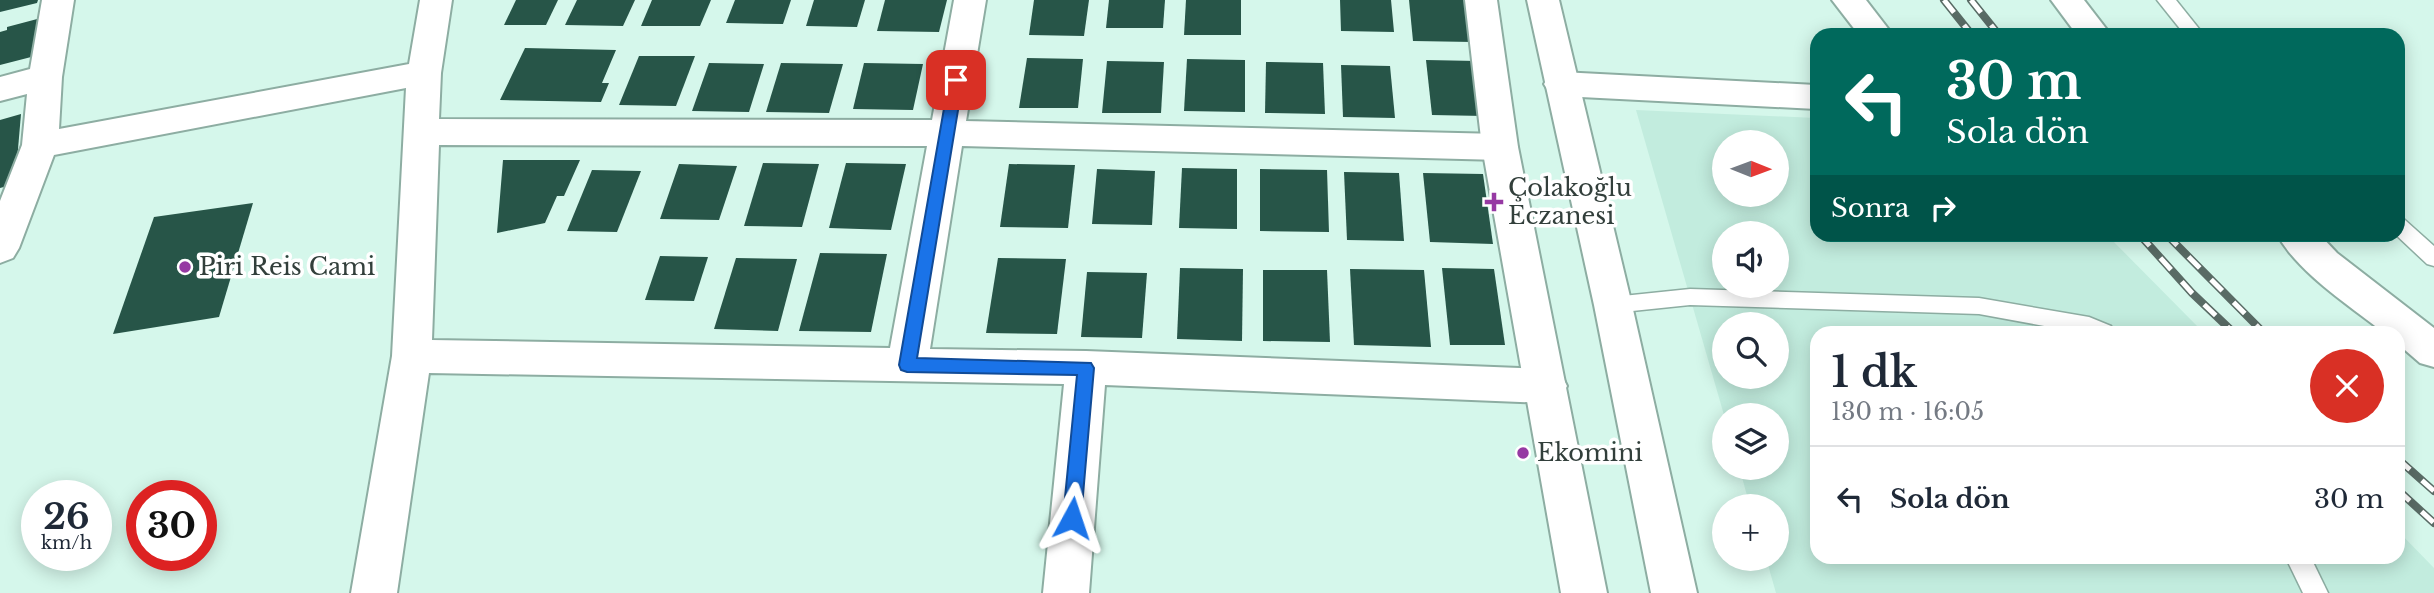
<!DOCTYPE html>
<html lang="tr">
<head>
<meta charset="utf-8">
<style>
  body { margin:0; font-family:"Libre Baskerville",serif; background:#f6f6f7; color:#1f2937; height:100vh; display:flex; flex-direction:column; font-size:26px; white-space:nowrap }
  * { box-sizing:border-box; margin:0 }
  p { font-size:23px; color:#747a83 }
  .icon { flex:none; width:38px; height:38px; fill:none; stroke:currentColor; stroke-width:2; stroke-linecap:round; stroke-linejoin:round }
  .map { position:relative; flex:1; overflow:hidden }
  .panel { position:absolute; left:1810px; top:326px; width:595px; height:238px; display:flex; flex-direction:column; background:#fff; border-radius:21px; box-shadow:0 4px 18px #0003 }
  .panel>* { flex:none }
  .guide { position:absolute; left:1810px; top:28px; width:595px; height:214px; border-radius:21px; box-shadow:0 4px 18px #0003; background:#00695c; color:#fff; overflow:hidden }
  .needle { width:46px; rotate:91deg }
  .fabs { position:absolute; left:1712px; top:130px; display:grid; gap:14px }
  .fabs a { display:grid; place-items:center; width:77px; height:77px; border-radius:50%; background:#fff; box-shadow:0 4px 18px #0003; font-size:35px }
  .speed { position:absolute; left:21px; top:480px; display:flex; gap:14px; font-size:35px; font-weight:700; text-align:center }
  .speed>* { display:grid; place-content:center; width:91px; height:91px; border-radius:50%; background:#fff; box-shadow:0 4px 18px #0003; line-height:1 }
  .speed small { font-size:18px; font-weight:400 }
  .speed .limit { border:10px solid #d22; background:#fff; color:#111 }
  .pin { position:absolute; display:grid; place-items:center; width:60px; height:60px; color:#fff; margin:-30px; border-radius:14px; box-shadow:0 4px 10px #0006 }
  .me { position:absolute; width:77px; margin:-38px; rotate:5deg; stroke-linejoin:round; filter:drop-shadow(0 0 5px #0008) }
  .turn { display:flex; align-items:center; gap:24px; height:147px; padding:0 21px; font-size:32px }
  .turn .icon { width:91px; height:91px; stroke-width:2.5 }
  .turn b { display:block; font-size:49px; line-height:60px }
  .then { display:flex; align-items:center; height:66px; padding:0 21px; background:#0003; gap:14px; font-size:26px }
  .round { display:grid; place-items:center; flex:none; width:74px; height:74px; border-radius:37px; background:#f6f6f7 }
  .headline { display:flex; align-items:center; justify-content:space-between; height:119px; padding:0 21px }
  h1 { font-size:42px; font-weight:600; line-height:52px }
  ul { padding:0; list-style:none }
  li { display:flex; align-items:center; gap:21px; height:105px; padding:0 21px; border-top:2px solid #e0e1e3 }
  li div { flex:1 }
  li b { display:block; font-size:26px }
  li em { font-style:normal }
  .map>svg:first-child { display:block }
  .built { fill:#c2ecde; fill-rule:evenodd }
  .building { fill:#275548 }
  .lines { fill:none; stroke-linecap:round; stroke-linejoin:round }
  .lane-casing { stroke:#8dada2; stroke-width:3 }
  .street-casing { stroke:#8dada2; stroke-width:4 }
  .secondary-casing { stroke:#8dada2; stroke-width:4 }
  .highway-casing { stroke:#8dada2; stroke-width:4 }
  .lane { fill:#fff; fill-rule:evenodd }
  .street { fill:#fff; fill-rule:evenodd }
  .secondary { fill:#fff; fill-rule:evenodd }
  .highway { fill:#fff; fill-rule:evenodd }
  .rail-casing { stroke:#596b65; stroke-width:8 }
  .rail { stroke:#fff; stroke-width:5; stroke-dasharray:16; stroke-linecap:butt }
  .route { fill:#1a73e8; stroke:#114b97; stroke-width:2 }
  .poi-dot { fill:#9639a3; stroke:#fff; stroke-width:2.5 }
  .labels { text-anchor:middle; stroke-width:7; stroke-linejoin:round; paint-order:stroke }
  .poi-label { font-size:24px; fill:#323f3b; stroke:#fff; text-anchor:start }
</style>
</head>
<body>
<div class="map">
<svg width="2434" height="593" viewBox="0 0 2434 593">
  <rect width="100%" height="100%" fill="#d5f7eb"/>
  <path class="built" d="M1636,110L1816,118V234L2107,235L2203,332H1816V556H2398V531L2434,568V593H1776L1766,558H1776V506H1750L1739,467H1776V415H1724ZM1724,142H1776V194H1724ZM1724,233H1776V285H1724ZM1724,324H1776V376H1724Z"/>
  <g class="building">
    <path d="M0,0H38L37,3L0,12Z"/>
    <path d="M516,0H558L546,25H504Z"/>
    <path d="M577,0H635L623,26L565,25Z"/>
    <path d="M652,0H711L700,26H641Z"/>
    <path d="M735,0H791L783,24L726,23Z"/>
    <path d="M814,0H865L857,27L806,26Z"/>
    <path d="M885,0H947L939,32L877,31Z"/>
    <path d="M1034,0H1089L1084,36L1029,35Z"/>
    <path d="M1109,0H1165L1163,28H1106Z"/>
    <path d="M1186,0H1241V35H1184Z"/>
    <path d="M1340,0H1391L1394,32L1341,31Z"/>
    <path d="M1409,0H1468L1473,42L1413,41Z"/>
    <path d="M41,18L35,56L0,65V32L7,30V27Z"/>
    <path d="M525,48L616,50L602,83H609L601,102L500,100Z"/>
    <path d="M639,56H695L676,106L619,105Z"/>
    <path d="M1027,58L1083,59L1078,108H1019Z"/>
    <path d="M1187,59L1245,60V112L1184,111Z"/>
    <path d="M1426,60L1477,61L1484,116L1432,115Z"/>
    <path d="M1107,61L1164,62L1161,113H1102Z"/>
    <path d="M1266,62L1323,63L1325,114L1265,113Z"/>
    <path d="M709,63L764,64L749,112L692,111Z"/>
    <path d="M781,63L843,64L829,113L766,112Z"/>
    <path d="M864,63L923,64L913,110L853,109Z"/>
    <path d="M1341,65L1390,66L1395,118L1343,117Z"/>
    <path d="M21,114L15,184L0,188V120Z"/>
    <path d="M503,160H580L564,196H557L545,223L497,233Z"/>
    <path d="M763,163L819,164L802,227L744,226Z"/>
    <path d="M846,163L906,164L891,230L829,228Z"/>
    <path d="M679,164L737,166L719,220L660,219Z"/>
    <path d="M1009,164L1075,165L1068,228L1000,227Z"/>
    <path d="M1182,168L1237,169V229L1179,228Z"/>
    <path d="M1097,169L1155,171L1152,225L1092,224Z"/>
    <path d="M1260,169L1327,170L1329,232L1260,231Z"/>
    <path d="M592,170L641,171L617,232L567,231Z"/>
    <path d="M1344,172L1399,173L1404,241L1347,240Z"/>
    <path d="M1423,173L1483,174L1493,244L1430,242Z"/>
    <path d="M253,203L219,317L113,334L154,217Z"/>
    <path d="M820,253L887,254L871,332L799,331Z"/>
    <path d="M660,256L708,257L694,301L645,300Z"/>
    <path d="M736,258L797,259L778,331L714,329Z"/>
    <path d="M998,258L1066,259L1057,334L986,333Z"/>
    <path d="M1180,268L1243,269L1242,341L1177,339Z"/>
    <path d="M1442,268L1494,269L1505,345H1450Z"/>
    <path d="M1350,269L1424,270L1431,347L1354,345Z"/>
    <path d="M1263,270H1327L1330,342L1263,341Z"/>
    <path d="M1087,272L1147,273L1142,338L1081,337Z"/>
  </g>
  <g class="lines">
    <defs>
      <g id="lane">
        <path d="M2157,0H2176L2204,35H2185Z"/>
        <path d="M2398,217L2405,220L2434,246V266L2427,264L2395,234H2398Z"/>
        <path d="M1690,289L1979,298L2089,317L2111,326L2114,332H2077L1979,314L1690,305L1613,313L1606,311L1602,305L1606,299L1613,297Z"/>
        <path d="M2285,556H2310L2328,593H2303Z"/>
      </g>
      <g id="street">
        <path d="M42,0H74L62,77L59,129L409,64L420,0H452L441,73L439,119L932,120L954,0H986L966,121L1500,134L1512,138L1518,147L1512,156L1500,160L962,146L930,349L1086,351L1547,369L1561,374L1567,386L1561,398L1547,403L1105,385L1089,593H1043L1064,384L429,373L397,593H351L392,356L406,88L54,155L19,248L13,258L0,263V201L22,145L27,94L0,101V77L30,69ZM439,145L927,146L890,348L432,340Z"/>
        <path d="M1832,0H1866L1893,35H1859Z"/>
        <path d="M1561,72L1816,85V109L1561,96L1549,92L1544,84L1549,76Z"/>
      </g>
      <g id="secondary">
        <path d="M2051,0H2084L2111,35H2077Z"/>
        <path d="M2277,234H2319L2337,253L2434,328V367L2420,363L2398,344V332H2383C2350,306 2297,272 2277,234Z"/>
      </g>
      <g id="highway">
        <path d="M1465,0H1497L1518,147L1607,593H1561L1482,147Z"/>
        <path d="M1527,0H1559L1632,305L1697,593H1651L1594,305Z"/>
      </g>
    </defs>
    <use href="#lane" class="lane-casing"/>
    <use href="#street" class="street-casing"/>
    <use href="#secondary" class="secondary-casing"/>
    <use href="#highway" class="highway-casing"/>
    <use href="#lane" class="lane"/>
    <use href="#street" class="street"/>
    <use href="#secondary" class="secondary"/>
    <use href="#highway" class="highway"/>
    <defs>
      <g id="rail">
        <path d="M1944,0L1972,35"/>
        <path d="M1971,0L1999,35"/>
        <path d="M2139,234L2192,293L2233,332"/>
        <path d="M2166,234L2263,332"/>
        <path d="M2398,459L2434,491"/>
        <path d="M2398,490L2434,523"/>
      </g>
    </defs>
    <use href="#rail" class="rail-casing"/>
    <use href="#rail" class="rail"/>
  </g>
  <path class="route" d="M956,75L963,80L917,358L1091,363L1094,368L1081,518L1079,524L1072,526L1066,524L1063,518L1077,375L907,372L901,370L899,365L949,80Z"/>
  <g class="poi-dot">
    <path d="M1490.5 191.5h7v7h7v7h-7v7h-7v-7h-7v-7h7z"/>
    <circle cx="185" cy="267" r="7"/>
    <circle cx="1523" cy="453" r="7"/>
  </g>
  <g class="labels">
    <g class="poi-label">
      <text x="1508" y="196">Çolakoğlu<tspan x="1508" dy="28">Eczanesi</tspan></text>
      <text x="199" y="275">Piri Reis Cami</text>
      <text x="1537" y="461">Ekomini</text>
    </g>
  </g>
</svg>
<div class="fabs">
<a><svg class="needle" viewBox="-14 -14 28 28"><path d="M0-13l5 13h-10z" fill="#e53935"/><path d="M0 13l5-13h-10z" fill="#747a83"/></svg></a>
<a><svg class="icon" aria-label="sound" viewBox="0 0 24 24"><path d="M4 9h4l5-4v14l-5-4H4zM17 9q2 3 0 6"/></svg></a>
<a><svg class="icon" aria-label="search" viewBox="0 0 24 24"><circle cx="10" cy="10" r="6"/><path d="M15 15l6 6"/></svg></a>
<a><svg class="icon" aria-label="layers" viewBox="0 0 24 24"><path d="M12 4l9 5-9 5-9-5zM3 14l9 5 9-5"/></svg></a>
<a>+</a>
</div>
<div class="speed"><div>26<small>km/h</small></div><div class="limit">30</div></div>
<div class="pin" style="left:956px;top:80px;background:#d93025"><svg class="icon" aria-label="arrive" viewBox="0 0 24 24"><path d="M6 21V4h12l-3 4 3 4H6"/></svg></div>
<svg class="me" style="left:1072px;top:518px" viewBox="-20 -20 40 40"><path d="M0-17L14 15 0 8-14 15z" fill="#1a73e8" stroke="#fff" stroke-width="4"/></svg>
<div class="guide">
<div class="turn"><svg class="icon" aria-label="left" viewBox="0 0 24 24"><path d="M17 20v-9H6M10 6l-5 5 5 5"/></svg><div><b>30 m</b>Sola dön</div></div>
<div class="then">Sonra<svg class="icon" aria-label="right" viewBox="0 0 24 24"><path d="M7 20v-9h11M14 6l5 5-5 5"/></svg></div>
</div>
<section class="panel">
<div class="headline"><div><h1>1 dk</h1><p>130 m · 16:05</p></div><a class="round" style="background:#d93025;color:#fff"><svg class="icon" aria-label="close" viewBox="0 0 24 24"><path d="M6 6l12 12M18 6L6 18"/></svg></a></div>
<ul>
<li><svg class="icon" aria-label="left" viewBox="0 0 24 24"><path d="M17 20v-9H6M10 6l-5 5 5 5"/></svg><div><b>Sola dön</b></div><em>30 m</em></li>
</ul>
</section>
</div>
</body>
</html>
